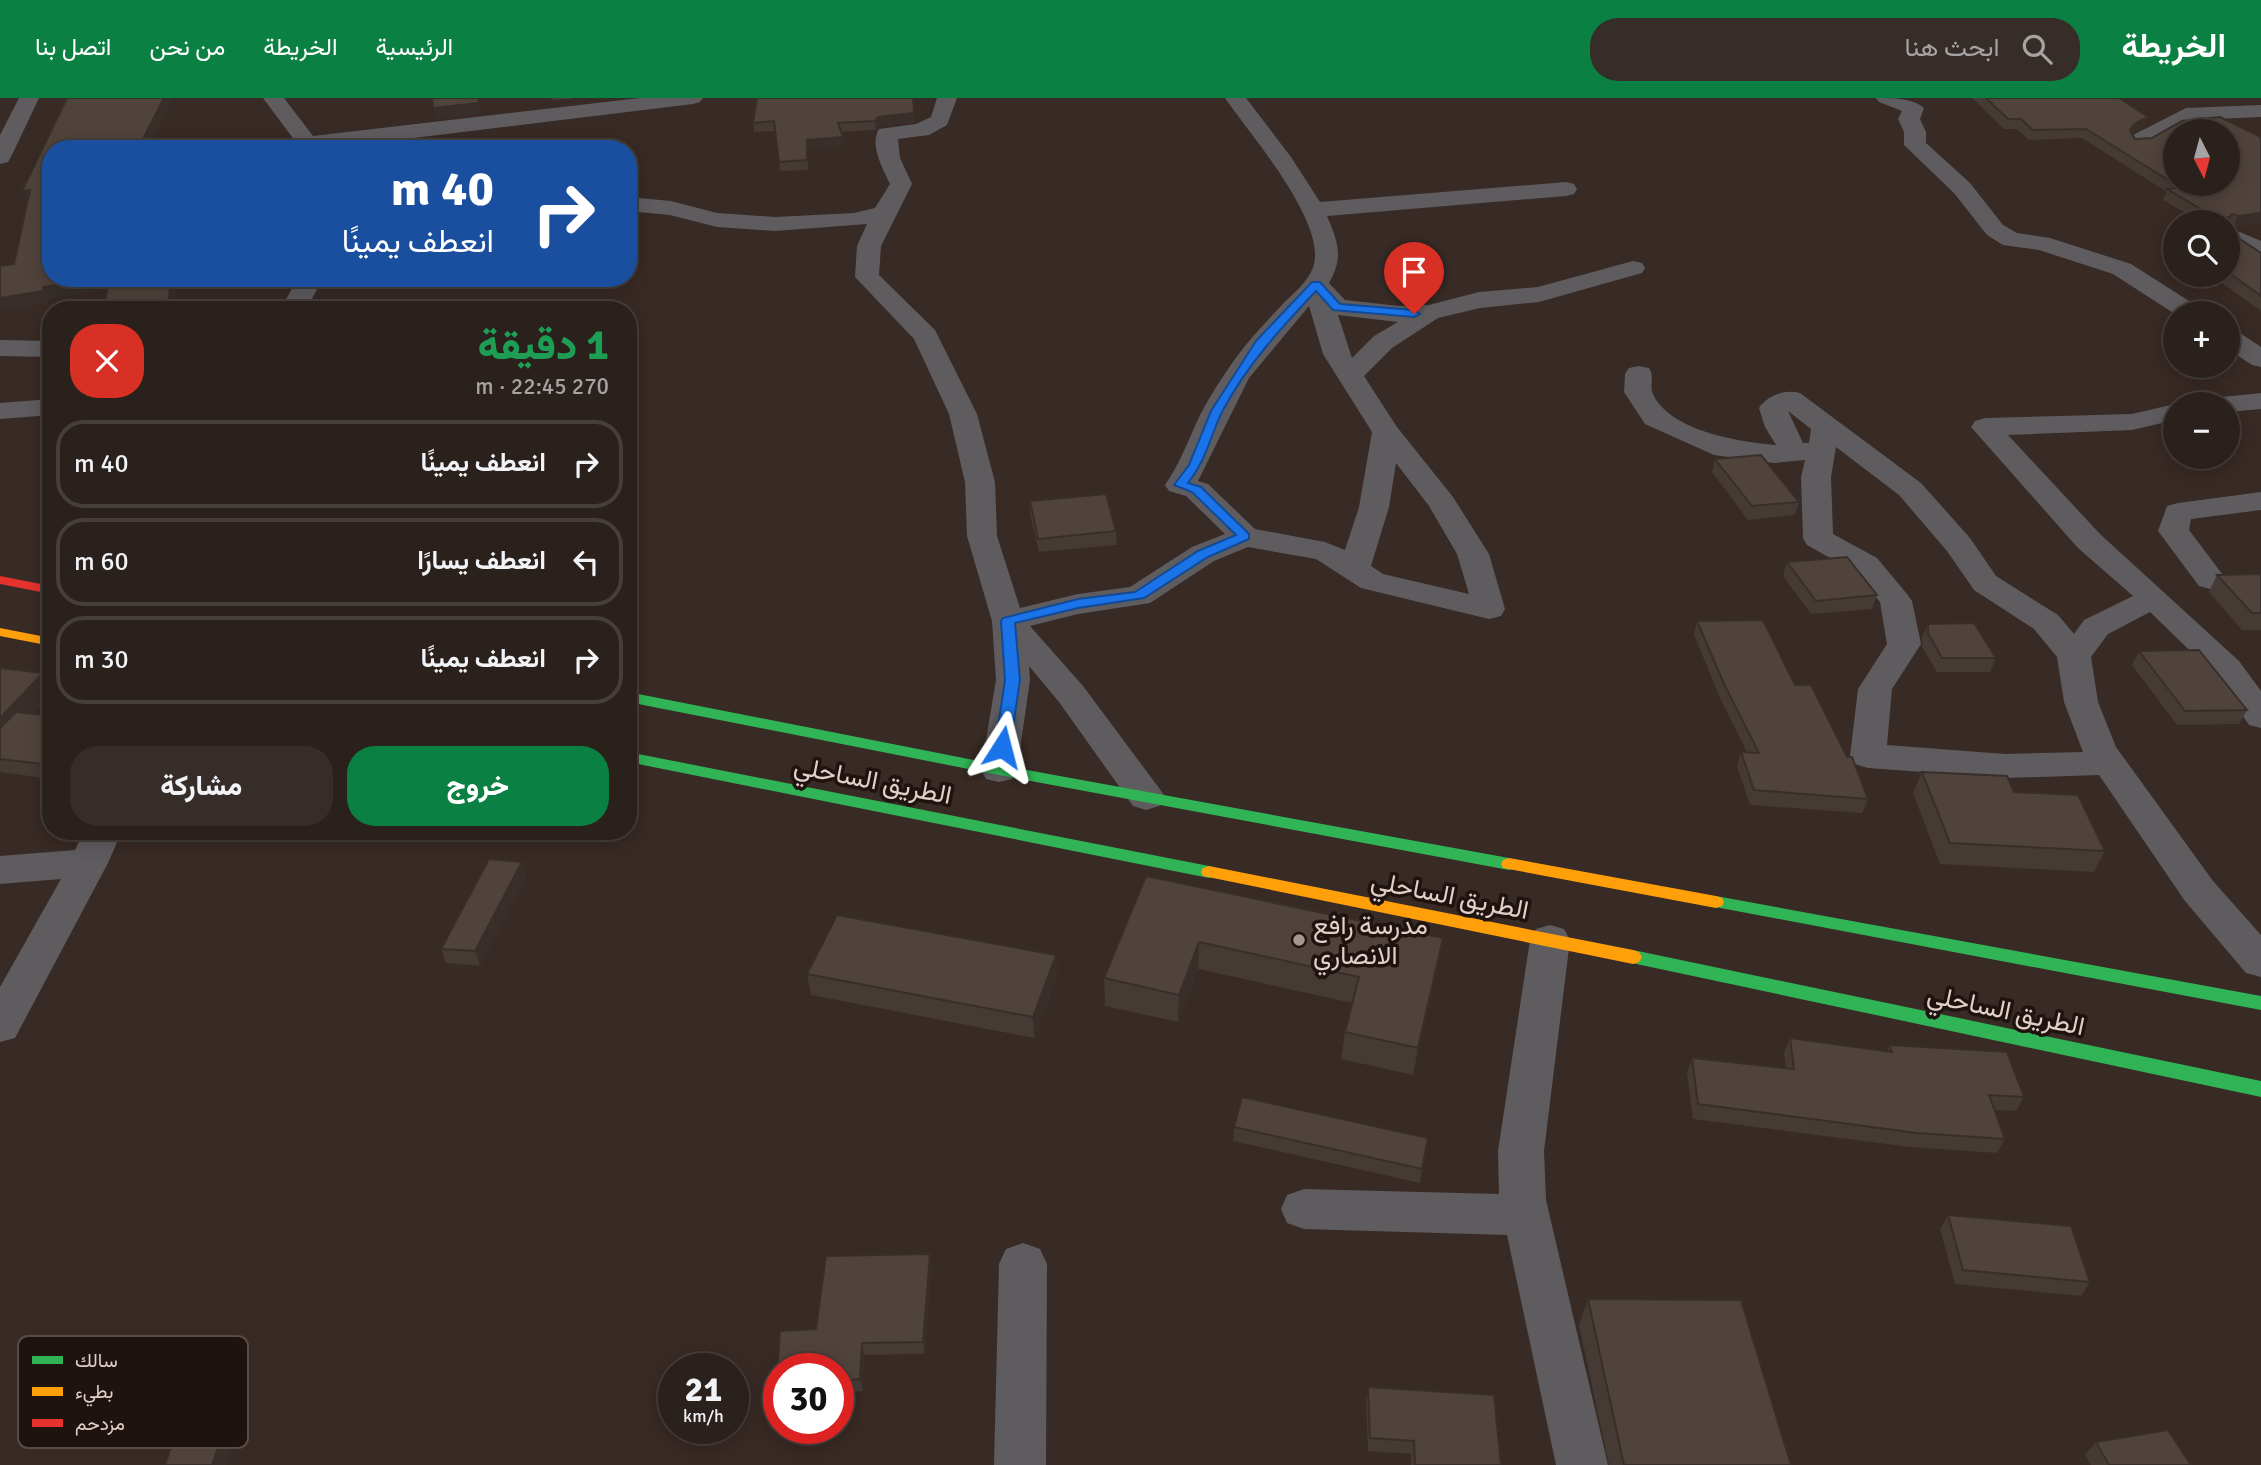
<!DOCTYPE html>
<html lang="ar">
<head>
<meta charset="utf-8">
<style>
  body { margin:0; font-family:Signika,Vazirmatn,sans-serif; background:#362d29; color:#f1f3f6; direction:rtl; height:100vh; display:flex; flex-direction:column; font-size:26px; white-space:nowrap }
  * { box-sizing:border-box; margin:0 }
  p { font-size:23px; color:#a5a3a3 }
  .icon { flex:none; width:38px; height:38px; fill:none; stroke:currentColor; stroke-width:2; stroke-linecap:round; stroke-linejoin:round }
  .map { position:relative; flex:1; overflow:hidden; direction:ltr }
  .details { position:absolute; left:42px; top:203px; width:595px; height:539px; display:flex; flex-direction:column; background:#2a201c; border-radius:28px; box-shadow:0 4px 18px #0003,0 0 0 2px #463e3b; direction:rtl }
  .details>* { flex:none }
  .guide { position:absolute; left:42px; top:42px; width:595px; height:147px; border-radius:28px; box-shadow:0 4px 18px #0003,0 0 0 2px #463e3b; direction:rtl; background:#1a4fa0; color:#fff; overflow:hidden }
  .needle { width:46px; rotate:174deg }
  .buttons { position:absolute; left:2163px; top:21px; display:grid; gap:14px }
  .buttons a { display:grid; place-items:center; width:77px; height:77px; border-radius:50%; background:#2a201c; box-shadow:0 4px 18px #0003,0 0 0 2px #463e3b; font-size:35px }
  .speed { position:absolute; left:658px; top:1255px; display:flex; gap:14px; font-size:35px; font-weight:700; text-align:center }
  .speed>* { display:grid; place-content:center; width:91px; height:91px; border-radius:50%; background:#2a201c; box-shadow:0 4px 18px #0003,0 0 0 2px #463e3b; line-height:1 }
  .speed small { font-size:18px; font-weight:400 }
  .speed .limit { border:10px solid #d22; background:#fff; color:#111 }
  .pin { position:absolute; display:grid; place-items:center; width:60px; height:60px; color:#fff; margin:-72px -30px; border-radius:50% 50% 50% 0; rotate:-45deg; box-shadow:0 0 7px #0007 }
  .pin .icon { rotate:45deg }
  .me { position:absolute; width:77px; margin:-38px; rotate:9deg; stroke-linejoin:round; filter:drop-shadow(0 0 5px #0008) }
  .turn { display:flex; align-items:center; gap:24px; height:147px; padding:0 28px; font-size:32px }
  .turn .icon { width:91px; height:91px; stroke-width:2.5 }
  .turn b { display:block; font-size:49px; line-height:60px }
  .round { display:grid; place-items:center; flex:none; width:74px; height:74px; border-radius:28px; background:#362d29 }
  .summary { display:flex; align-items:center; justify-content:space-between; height:119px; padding:0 28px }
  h1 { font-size:42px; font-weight:800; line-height:52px; color:#1e9e55 }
  .cta { display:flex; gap:14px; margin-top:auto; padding:14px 28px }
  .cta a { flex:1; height:80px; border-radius:28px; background:#0b8043; color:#fff; font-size:28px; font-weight:800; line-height:80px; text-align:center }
  .cta a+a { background:#362d29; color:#f1f3f6 }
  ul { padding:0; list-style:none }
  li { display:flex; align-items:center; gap:21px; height:88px; margin:0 14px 10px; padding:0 14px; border:4px solid #463e3b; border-radius:28px }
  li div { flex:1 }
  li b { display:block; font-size:26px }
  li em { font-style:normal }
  header { display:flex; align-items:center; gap:42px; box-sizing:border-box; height:98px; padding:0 35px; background:#0b8043; color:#fff }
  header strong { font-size:33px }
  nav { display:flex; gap:38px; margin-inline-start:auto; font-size:24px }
  .search { width:490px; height:63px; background:#362d29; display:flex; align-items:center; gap:18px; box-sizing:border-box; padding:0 24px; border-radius:28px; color:#a5a3a3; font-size:26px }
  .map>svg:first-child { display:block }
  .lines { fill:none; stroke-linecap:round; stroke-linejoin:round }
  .street { fill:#5f5c60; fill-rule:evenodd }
  .fast { fill:#30b455; fill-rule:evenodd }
  .slow { fill:#ff9f0a; fill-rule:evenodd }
  .jam { fill:#e5322d; fill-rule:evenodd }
  .wall { fill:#453a34 }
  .shaded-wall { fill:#382f2a }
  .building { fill:#50433c; stroke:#382f2a; stroke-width:2; fill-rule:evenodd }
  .route { fill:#1a73e8; stroke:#114b97; stroke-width:2 }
  .poi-dot { fill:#a69690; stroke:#1e130f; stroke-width:2.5 }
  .labels { text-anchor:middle; stroke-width:7; stroke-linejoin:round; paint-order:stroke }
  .street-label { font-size:26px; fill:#e1d0ca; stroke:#1e130f }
  .poi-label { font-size:26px; fill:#e1d0ca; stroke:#1e130f; text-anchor:start }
  .key { fill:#1e130f; stroke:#584c47; stroke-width:2 }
  .key-label { font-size:19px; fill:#e1d0ca }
</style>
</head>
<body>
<header>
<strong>الخريطة</strong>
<div class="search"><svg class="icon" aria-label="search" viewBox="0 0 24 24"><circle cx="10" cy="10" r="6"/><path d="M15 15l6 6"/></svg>ابحث هنا</div>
<nav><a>الرئيسية</a><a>الخريطة</a><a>من نحن</a><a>اتصل بنا</a></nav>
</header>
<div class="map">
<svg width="2261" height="1367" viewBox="0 0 2261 1367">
  <rect width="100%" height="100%" fill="#382a25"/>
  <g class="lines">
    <g class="street">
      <path d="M19,0H39L11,59L8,64L0,66V37Z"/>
      <path d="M263,0H284L313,38L640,0H703L700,4L693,6L323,51H301Z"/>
      <path d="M937,0H957L947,27L929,37L898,41L900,60L912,86L881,148L879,177L935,232L977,316L995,384L997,438L1020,510L1078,496L1130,489L1192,449L1225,436L1186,398L1169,393L1165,387C1181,364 1189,340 1201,315C1211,296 1223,278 1235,261C1249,242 1265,225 1281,208C1291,197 1306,186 1312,172C1332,129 1248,34 1225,0H1246L1291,59L1320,104L1566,84L1574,86L1577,91L1574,96L1566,98L1327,118C1338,144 1344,159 1329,185L1345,202L1399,208L1429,207L1479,194L1538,189L1633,163L1642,165L1645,170L1642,175L1539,204L1480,210L1438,220L1392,250L1364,278L1397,329L1453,399L1489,456L1505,511L1501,518L1489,521L1361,490L1316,461L1248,449L1214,463L1150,505L1078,516L1030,528L1083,588L1159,690L1165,699L1159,708L1146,712L1133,708L1059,604L1029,568L1030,582L1017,672L1012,681L999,684L986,681L981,672L996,582L992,523L967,438L965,384L949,316L914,241L855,179L857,148L867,126L775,133L717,129L670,117L628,113V99L671,103L717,115L775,119L854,115L875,110L890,86C883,71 869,47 879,31L916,26L931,19ZM1309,208L1323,256L1372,334L1359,409L1345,452L1325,444L1255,431L1208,386L1198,383L1249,280ZM1338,217L1398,224L1374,238L1352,260ZM1396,365L1429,408L1457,456L1469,496L1383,476L1371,468L1389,409Z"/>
      <path d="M1876,0C1892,0 1913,0 1924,10L1920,21L1926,34V45L1970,85L2003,127L2017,135L2050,140L2131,166L2200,210L2204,215L2175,216L2113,176L2039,152L2003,147L1987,137L1954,95L1904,47V34L1898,21L1902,13L1879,4Z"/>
      <path d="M2261,7V19L2191,22L2147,48H2131L2128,43L2131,38L2186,10Z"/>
      <path d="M2228,129L2261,143V159L2228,145Z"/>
      <path d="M298,180H323L306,212H280Z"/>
      <path d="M2228,231L2237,233L2261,249V269L2252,267L2228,251Z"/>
      <path d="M0,242L51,243V259L0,258Z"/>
      <path d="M1639,268L1649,270C1655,279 1649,287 1653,296C1670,333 1739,344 1776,347L1765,329L1759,310C1768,297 1785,291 1800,295L1921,385L1970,440L1996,478L2058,517L2074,536L2084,522L2133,498L2078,450L1971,329L1975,323L1985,320L2132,316L2175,306H2178H2175V322L2132,332L2008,337L2100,436L2239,563L2261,593V630L2249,627L2215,577L2150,514L2108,536L2091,559L2098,604L2116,649L2213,783L2261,837V879L2246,875L2185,803L2099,677L2005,680L1868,670L1855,666L1850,658L1858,591L1887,546L1880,504L1855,474L1807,447L1803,440L1801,379L1805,362L1774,365L1714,357L1645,326L1624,294L1625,276L1629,270ZM1788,313L1811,331L1809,345H1803ZM1836,349L1899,397L1947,453L1974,492L2034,531L2057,559L2064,604L2083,654L2005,656L1887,647L1892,591L1921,546L1912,503L1907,496L1877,460L1833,436L1831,379Z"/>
      <path d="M2261,295V311L2228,314V306H2209L2213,300Z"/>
      <path d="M51,301V317L0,321V305Z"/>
      <path d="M2261,394V412L2191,421L2189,432L2226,481L2221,488L2210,491L2199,488L2158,433L2167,408L2178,405Z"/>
      <path d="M84,733H122L108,765L15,940L0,944V889L61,781L0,786V758L75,752Z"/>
      <path d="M1550,827L1564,831L1570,842L1544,1053L1546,1102L1608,1367H1556L1507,1137L1304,1131L1287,1125L1281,1111L1287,1097L1304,1091L1499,1096L1498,1053L1530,842L1536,831Z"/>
      <path d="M1023,1145L1040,1151L1047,1166L1046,1367H994L999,1166L1006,1151Z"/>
    </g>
    <g class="fast">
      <path d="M628,594L999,667L1509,760L1515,762L1517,766L1515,770L1509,772L999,677L628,604Z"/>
      <path d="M628,654L1209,768L1215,770L1217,774L1215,778L1209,780L628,664Z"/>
      <path d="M1716,798L2261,898V912L1710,808L1708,804L1710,800Z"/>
      <path d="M1633,852L2261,983V999L1627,864L1624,859L1627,854Z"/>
    </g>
    <g class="slow">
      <path d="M0,530L51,540V548L0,538Z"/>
      <path d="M1509,760L1716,798L1722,800L1724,804L1722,808L1716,810L1503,770L1501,766L1503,762Z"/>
      <path d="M1209,768L1633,852L1639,854L1642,859L1639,864L1633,866L1203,778L1201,774L1203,770Z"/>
    </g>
    <path class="jam" d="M0,478L51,488V496L0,486Z"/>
  </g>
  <g class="wall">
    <path d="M548,0H572V1L556,2Z"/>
    <path d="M757,0L915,24L879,28L876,32L841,34L844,48L808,51V72L780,73L775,33L754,34L753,25Z"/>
    <path d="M1972,0H2119L2148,19L2144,29L2132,35L2135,41L2261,39V125L2234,129L2228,127V124H2201L2163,102L2167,94L2082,40L2029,42L2017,31H2004Z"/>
    <path d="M2175,131V150L2165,143L2169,132Z"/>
    <path d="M2228,133L2261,155V213L2211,177H2228Z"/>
    <path d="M1715,361L1799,404L1795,417L1748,422L1712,374Z"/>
    <path d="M1030,403L1116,433L1117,447L1039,454L1030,416Z"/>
    <path d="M1787,464L1877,497L1872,511L1811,516L1783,478Z"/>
    <path d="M2261,476V532H2242L2209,494L2217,477Z"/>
    <path d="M1697,523L1795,587L1868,701L1862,715L1750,707L1737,668L1741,654H1747L1720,600L1694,537Z"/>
    <path d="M1928,526L1996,560L1990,574H1937L1922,549V539Z"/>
    <path d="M2139,553L2247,612L2239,626L2177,627L2132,567Z"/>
    <path d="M0,570L51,596L32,616L51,618V681L0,674Z"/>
    <path d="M1922,674L2014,694L2105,753L2094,774L1940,766L1913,695Z"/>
    <path d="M527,778L480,868L446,865L441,851Z"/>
    <path d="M1146,778L1443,840L1438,868L1413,977L1341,961L1345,934L1352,905L1198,871L1178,924L1105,908L1104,880Z"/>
    <path d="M1056,857L1057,878L1034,940L811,897L807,876Z"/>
    <path d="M1790,940L1887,953L1889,947L2024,999L2016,1013L1994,1012L2005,1041L1997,1055L1910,1049L1693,1021L1687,974L1692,960L1786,971L1784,955Z"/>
    <path d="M1234,1029L1428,1040L1420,1085L1233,1043Z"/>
    <path d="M1948,1117L2090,1184L2081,1198L1955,1186L1940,1131Z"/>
    <path d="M930,1156L931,1169L925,1256L864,1257L863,1293L838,1295V1270H779V1297L776,1288L780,1233L816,1231L826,1158Z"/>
    <path d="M1588,1201L1791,1367H1609L1579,1227Z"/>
    <path d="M1368,1289L1501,1367H1411V1356L1368,1353L1366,1303Z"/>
    <path d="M2096,1344L2191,1367H2091L2085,1357Z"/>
  </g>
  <g class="shaded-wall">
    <path d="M164,0H173L148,51H112Z"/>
    <path d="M479,0L482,16L436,21L433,10Z"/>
    <path d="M914,15L915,24L879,28L876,32L875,23L878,19Z"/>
    <path d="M2148,19L2144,29L2130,36V32L2134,26Z"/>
    <path d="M843,39L844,48L808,51V72L807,42Z"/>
    <path d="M30,92L27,105L22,93Z"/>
    <path d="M2261,115V125L2234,129L2238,118Z"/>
    <path d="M2232,116L2228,126V124H2216L2218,121Z"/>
    <path d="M97,180H110L114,191L49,201L48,205L0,213V200L43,189Z"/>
    <path d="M171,180H177L174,212H143Z"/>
    <path d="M43,575L51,589V596L6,644L0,634V620Z"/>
    <path d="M522,764L527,778L480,868L475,853Z"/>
    <path d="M1443,840L1438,868L1413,977L1418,950Z"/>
    <path d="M1199,844L1198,871L1178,924L1179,897Z"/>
    <path d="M1056,857L1057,878L1034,940L1033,919Z"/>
    <path d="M930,1156L931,1169L925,1256L923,1244Z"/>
    <path d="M862,1245L864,1257L863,1293L860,1281Z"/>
    <path d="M222,1338L232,1351L227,1367H212Z"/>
  </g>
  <g class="building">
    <path d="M67,0H164L140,47L112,51H51V180H97L43,189V193L0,200V168L14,166L30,92L22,93Z"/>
    <path d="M432,0H478L479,5L433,10Z"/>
    <path d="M757,0H913L914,15L878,19L875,23L838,25L843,39L807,42V62L779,64L774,23L753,25Z"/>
    <path d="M1986,0H2119L2148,19L2134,26L2130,32L2135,41L2152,40L2182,23L2220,19L2261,39V115L2238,118L2232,116L2230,119L2218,121L2167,91L2181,90L2086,31L2033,32L2021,21H2008ZM2175,33H2228V86H2175Z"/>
    <path d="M2228,133L2261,155V198L2228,174Z"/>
    <path d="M109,180H171L168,209L143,212H104Z"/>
    <path d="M1761,357L1799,404L1752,408L1715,361Z"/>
    <path d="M1106,396L1116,433L1038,441L1030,403Z"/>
    <path d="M1847,459L1877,497L1816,503L1787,464Z"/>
    <path d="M2261,476V515H2252L2217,477Z"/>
    <path d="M1763,522L1795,587H1811L1847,659H1852L1868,701L1754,692L1741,654L1759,655L1724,586L1697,523Z"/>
    <path d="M1974,525L1996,560H1942L1928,535V526Z"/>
    <path d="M2199,552L2247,612L2185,613L2139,553Z"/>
    <path d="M0,570L43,575L0,620Z"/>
    <path d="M16,614L51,618V667L0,661V630Z"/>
    <path d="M1922,674L2007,678L2014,694L2078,697L2105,753L1950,745Z"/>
    <path d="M489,761L522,764L475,853L441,851Z"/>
    <path d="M1146,778L1443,840L1418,950L1345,934L1359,879L1199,844L1179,897L1104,880Z"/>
    <path d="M837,817L1056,857L1033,919L807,876Z"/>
    <path d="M1790,940L1892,954L1889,947L2007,954L2024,999L1989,997L2005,1041L1917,1035L1698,1006L1692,960L1794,971Z"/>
    <path d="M1242,999L1428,1040L1422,1071L1234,1029Z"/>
    <path d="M1948,1117L2071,1128L2090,1184L1963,1172Z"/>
    <path d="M930,1156L923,1244L862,1245L860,1281L838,1283V1270H779V1288H776L780,1233L816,1231L826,1158Z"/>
    <path d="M1588,1201L1741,1202L1791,1367H1624Z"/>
    <path d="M1368,1289L1494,1297L1501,1367H1415L1414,1343L1370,1340Z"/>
    <path d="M2168,1332L2191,1367H2109L2096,1344Z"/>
    <path d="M222,1338L212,1367H165L174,1340Z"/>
  </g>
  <path class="route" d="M1312,184H1320L1340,206L1414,212L1420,216L1414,219L1333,212L1316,193C1281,230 1247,267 1223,312C1210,338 1207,361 1188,385L1201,389L1249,436V441L1208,459L1144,500L1078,510L1015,525L1020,582L1010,649L1002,654L997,653L995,649L1005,582L1001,523L1003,520L1078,501L1135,494L1198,453L1236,437L1192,394L1174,387L1189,367L1211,313L1256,243Z"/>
  <circle class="poi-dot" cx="1299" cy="842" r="7"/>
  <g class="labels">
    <g class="street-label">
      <text transform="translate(873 682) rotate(11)" y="9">الطريق الساحلي</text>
      <text transform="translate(1450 797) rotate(11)" y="9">الطريق الساحلي</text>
      <text transform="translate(2006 912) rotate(12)" y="9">الطريق الساحلي</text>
    </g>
    <g class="poi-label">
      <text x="1313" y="836">مدرسة رافع<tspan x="1313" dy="30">الانصاري</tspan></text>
    </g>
  </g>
  <rect x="18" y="1238" width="230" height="112" rx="10" class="key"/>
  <rect x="32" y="1258" width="31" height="8" fill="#30b455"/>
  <rect x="32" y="1289" width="31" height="9" fill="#ff9f0a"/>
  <rect x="32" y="1321" width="31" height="8" fill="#e5322d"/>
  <g class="key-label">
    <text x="75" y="1269">سالك</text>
    <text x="75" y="1300">بطيء</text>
    <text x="75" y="1332">مزدحم</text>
  </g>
</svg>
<div class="buttons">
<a><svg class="needle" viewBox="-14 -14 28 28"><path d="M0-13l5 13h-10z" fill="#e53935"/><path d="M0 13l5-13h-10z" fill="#a5a3a3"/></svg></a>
<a><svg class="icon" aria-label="search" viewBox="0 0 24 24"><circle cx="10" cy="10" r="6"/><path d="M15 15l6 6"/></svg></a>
<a>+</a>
<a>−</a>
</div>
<div class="speed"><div>21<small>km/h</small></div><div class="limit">30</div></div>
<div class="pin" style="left:1414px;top:216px;background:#d93025"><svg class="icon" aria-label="arrive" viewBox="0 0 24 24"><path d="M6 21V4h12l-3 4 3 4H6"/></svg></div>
<svg class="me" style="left:1002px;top:649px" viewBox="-20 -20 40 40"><path d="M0-17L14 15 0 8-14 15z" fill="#1a73e8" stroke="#fff" stroke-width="4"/></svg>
<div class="guide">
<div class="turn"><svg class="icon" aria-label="right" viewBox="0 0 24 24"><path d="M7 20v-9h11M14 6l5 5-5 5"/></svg><div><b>40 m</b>انعطف يمينًا</div></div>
</div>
<section class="details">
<div class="summary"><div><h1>1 دقيقة</h1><p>270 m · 22:45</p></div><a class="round" style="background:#d93025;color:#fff"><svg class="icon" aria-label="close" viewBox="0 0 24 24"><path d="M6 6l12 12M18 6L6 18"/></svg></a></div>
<ul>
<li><svg class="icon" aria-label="right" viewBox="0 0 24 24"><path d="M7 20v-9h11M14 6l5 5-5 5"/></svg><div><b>انعطف يمينًا</b></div><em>40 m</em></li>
<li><svg class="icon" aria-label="left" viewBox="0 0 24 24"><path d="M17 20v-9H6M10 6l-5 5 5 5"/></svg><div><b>انعطف يسارًا</b></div><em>60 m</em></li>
<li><svg class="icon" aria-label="right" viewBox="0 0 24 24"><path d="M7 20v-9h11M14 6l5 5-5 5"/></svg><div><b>انعطف يمينًا</b></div><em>30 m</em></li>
</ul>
<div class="cta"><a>خروج</a><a>مشاركة</a></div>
</section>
</div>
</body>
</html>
